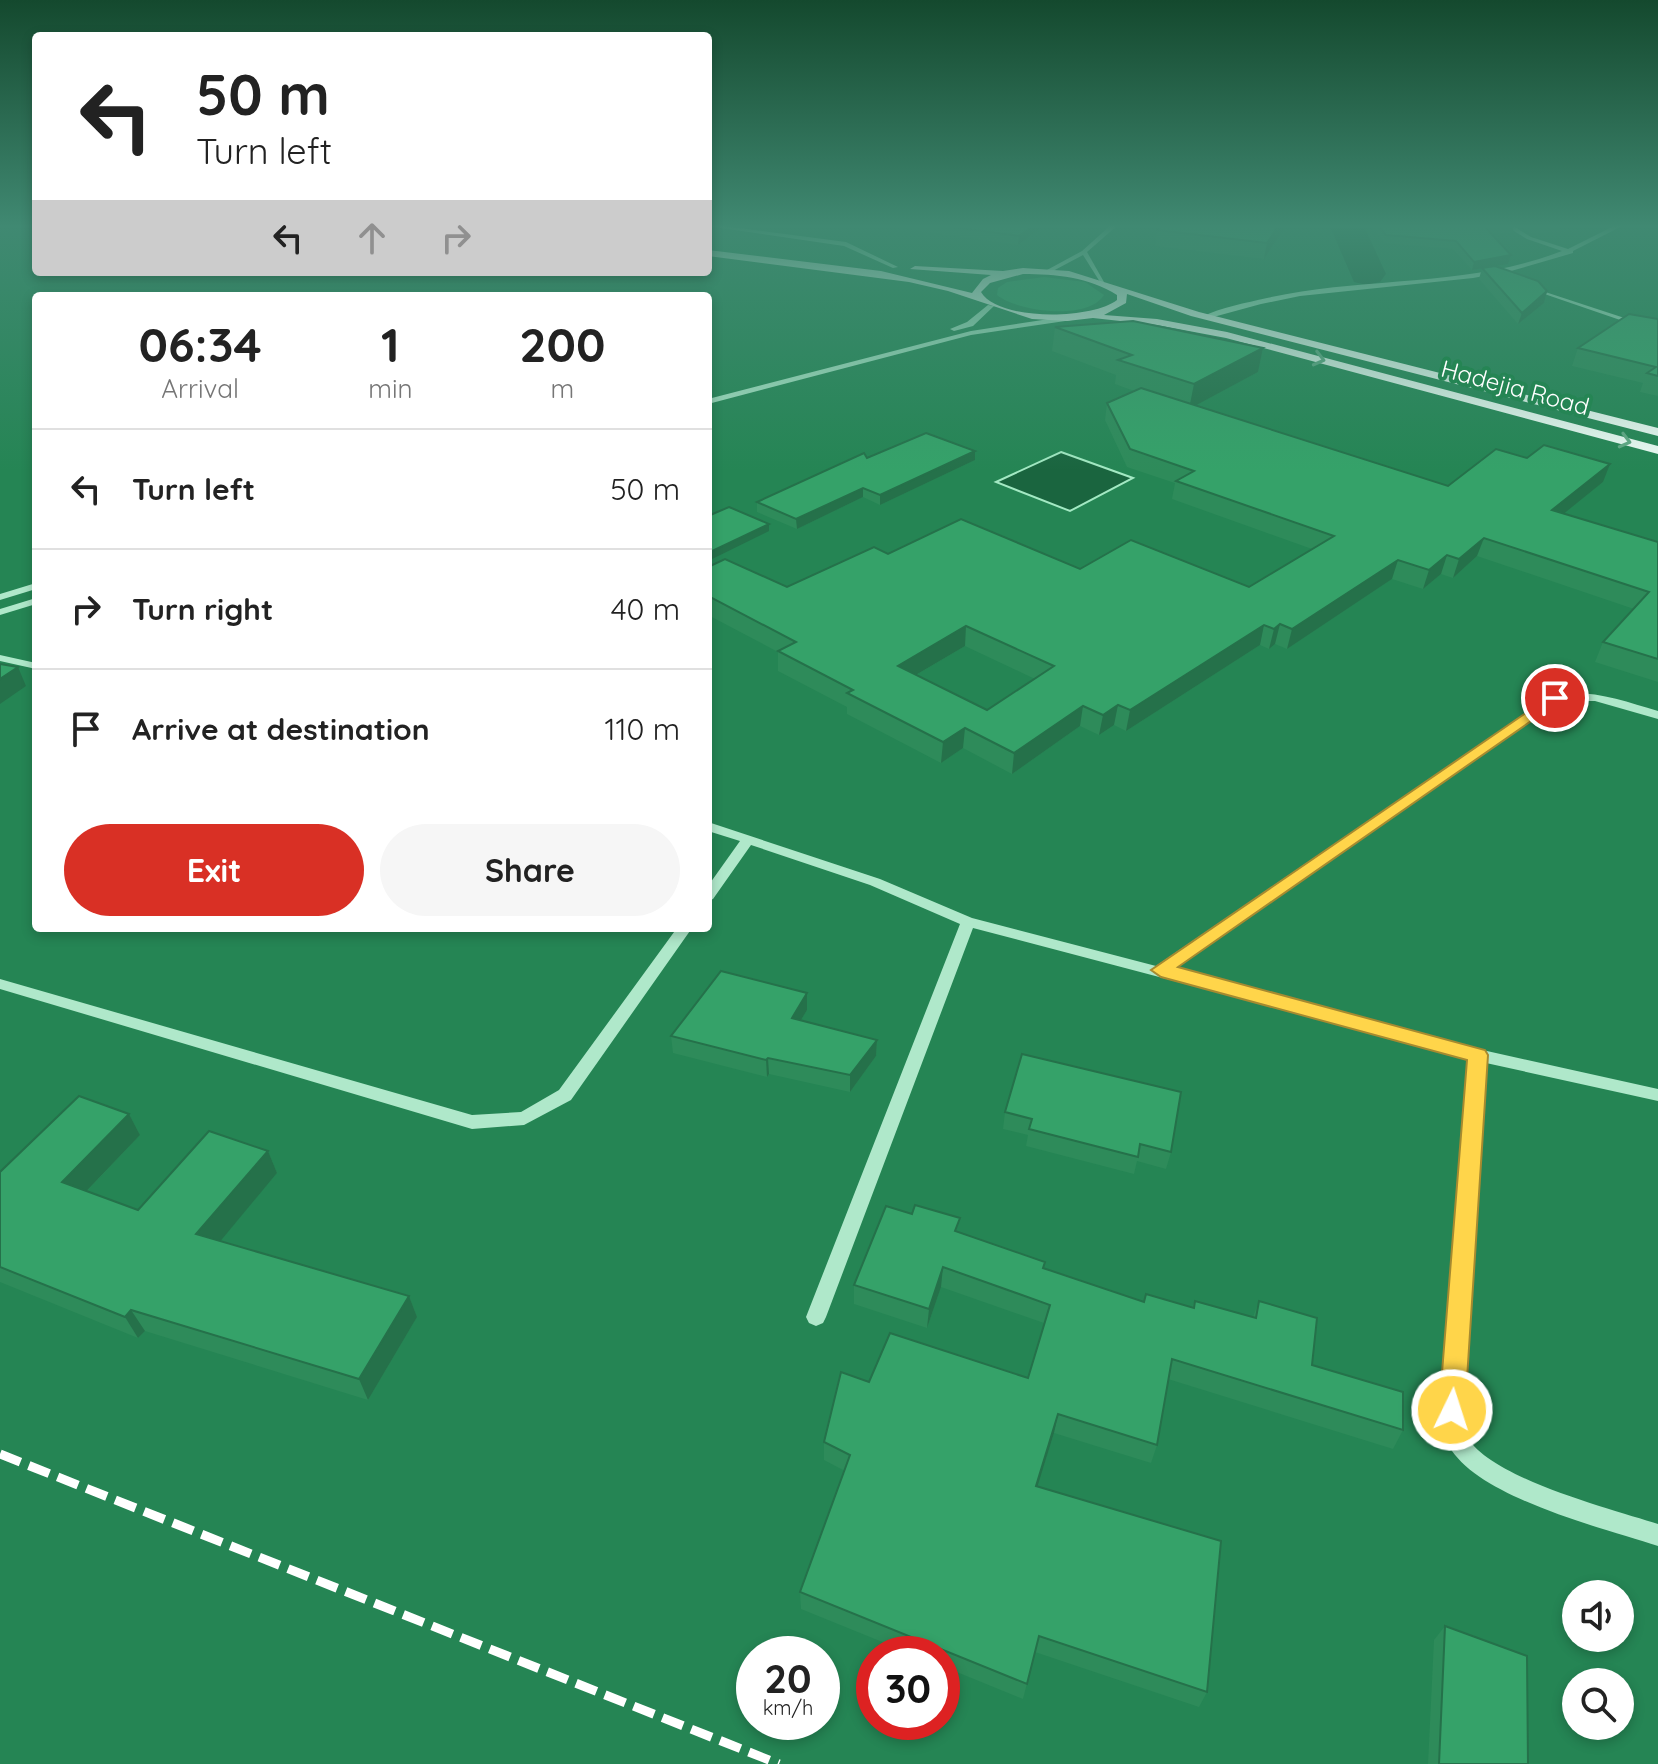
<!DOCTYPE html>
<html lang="en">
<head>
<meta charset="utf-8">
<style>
  body { margin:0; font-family:Quicksand,sans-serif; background:#f6f6f6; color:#222; height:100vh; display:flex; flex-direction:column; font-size:30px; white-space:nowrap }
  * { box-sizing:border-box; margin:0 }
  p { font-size:26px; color:#767676 }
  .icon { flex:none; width:44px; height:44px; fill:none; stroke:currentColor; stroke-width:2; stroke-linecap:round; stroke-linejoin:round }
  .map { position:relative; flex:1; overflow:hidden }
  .drawer { position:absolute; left:32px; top:292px; width:680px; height:640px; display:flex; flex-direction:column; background:#fff; border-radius:8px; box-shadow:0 4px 12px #0003 }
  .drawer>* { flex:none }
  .guide { position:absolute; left:32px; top:32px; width:680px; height:244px; border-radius:8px; box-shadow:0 4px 12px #0003; background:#fff; color:#222; overflow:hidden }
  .tools { position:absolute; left:1562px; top:1580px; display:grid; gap:16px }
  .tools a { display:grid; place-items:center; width:72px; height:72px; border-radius:50%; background:#fff; box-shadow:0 4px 12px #0003; font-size:40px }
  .speed { position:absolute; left:736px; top:1636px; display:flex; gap:16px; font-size:40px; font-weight:700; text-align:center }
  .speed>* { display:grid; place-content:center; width:104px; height:104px; border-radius:50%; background:#fff; box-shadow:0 4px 12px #0003; line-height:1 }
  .speed small { font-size:20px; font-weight:400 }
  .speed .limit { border:12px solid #d22; background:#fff; color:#111 }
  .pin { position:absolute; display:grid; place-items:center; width:68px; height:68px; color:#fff; margin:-34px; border:4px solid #fff; border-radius:50%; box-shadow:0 2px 8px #0007 }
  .me { position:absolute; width:88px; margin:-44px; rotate:4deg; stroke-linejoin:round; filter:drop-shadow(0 0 6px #0008) }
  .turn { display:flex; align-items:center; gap:28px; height:168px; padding:0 32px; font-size:36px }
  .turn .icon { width:104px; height:104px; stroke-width:2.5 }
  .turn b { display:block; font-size:56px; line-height:68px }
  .lanes { display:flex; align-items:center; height:76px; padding:0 32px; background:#0003; justify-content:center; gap:40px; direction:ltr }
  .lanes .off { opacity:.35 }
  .eta { display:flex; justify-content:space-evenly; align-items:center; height:136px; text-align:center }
  .eta b { font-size:48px; font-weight:700; line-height:56px }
  .primary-button { display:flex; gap:16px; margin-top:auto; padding:16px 32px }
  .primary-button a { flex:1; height:92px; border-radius:48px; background:#d93025; color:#fff; font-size:32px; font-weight:700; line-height:92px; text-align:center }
  .primary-button a+a { background:#f6f6f6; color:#222 }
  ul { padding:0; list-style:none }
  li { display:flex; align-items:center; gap:24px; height:120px; padding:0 32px; border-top:2px solid #e0e0e0 }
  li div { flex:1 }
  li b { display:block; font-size:30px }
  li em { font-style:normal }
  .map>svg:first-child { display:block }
  .green { fill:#2f9d63 }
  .water { fill:#1a653f; stroke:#a3e9c3; stroke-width:2 }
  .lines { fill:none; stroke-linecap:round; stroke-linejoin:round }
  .river { fill:#1a653f; fill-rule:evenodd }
  .minor { fill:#afe8ca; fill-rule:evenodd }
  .major { fill:#f1fef8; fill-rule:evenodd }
  .rail { stroke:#fff; stroke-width:9; stroke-dasharray:22 9; stroke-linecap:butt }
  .wall { fill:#2e8b5a; fill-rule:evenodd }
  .shaded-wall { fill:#25714a }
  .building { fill:#35a269; stroke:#25714a; stroke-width:2; fill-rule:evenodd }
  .oneway { stroke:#62a985 }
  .route { fill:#ffd54a; stroke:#a68a30; stroke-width:2 }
  .labels { text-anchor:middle; stroke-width:8; stroke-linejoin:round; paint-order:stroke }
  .far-street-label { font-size:24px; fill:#fff; stroke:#258554 }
</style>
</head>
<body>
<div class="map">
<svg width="1658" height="1764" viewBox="0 0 1658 1764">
  <rect width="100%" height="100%" fill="#258554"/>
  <path class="green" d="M1044,277L1085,282L1104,295C1088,321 1018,312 997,295L998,288L1007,282Z"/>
  <path class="water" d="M1061,452L1133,478L1070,511L996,482Z"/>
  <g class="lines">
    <path class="river" d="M1329,224H1363L1386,274L1380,282L1367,285L1354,282Z"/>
    <g class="minor">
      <path d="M708,224L846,242L898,267L893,268L844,246L708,226Z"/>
      <path d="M1112,224H1119L1087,252L1104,282H1100L1083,255L1051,272H1047V270L1082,251Z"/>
      <path d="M1503,224H1510L1531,237L1568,249L1618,224H1626L1573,251V253L1511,271L1473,278L1300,296L1261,304L1206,319L1202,317C1221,307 1246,303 1267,298C1364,276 1467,288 1562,251L1527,239Z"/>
      <path d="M1527,286L1658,329V333L1527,288Z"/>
      <path d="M988,305L994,306L973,326L954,331L950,329L967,322Z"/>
      <path d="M1069,316L1072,320L971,335L708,404V399L971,331Z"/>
      <path d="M36,583V589L0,600V594Z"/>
      <path d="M36,598V604L0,615V609Z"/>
      <path d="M0,655L36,663V669L0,661Z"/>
      <path d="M1569,693C1600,692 1628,702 1658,711V719L1595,701H1558L1172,970L1478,1049L1658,1089V1101L1486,1063L1462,1410C1463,1417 1463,1427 1466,1434C1484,1477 1615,1510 1658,1524V1546C1603,1528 1478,1498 1449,1446C1443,1435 1444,1422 1442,1410L1470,1059L973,928L826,1317L823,1323L816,1326L809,1323L806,1317L960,924L870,885L751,845L713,899L708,901V886L740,841L708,831V822L880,879L972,918L1156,966L1551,696Z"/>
      <path d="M677,928H692L571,1100L524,1125L472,1129L0,989V979L472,1115L521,1112L559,1090Z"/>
    </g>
    <path class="major" d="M708,250L881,271L972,293L983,279L991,275L910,269L915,266L1003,271L1023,268L1069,271L1199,312L1658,428V436L1191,316L1127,294L1126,303L1104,315L1157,319L1227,332L1658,446V454L1226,338L1157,325L1093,318L1067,321L1032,319L948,291L909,282L708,256ZM1023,274C1056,274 1089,277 1117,295V300C1091,320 998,321 981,292L990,283Z"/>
    <path class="rail" d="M0,1454L779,1764"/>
  </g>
  <g class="wall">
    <path d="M872,224H1045L1018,245Z"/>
    <path d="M1287,224L1264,259L1155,246L1157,230Z"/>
    <path d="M1369,224H1513L1515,225L1512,233L1491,234L1508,264L1489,267L1547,291L1544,303L1518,324L1479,279L1482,268L1472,270L1453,249L1384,243Z"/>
    <path d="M1516,224H1562L1559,232L1530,233Z"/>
    <path d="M1658,319V396L1640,392L1643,383L1572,366L1578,348Z"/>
    <path d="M1055,327L1263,348L1258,372L1196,405L1448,486L1603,482L1564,513L1658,542V682L1595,662L1603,642L1634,609L1477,556L1453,578L1441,574L1423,589L1392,579L1287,649L1275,644L1269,649L1260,645L1126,731L1114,725L1099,735L1080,726L1012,774L963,748L941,763L847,714V707L778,671V652L708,615V567L787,587L888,554L1080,569L1249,587L1312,549L1172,499L1175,483L1127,467L1105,420L1107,403L1134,391L1115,384L1116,375L1052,351ZM965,646L1035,679L987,710L916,675Z"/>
    <path d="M867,458L975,460L880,505L863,497L797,529L757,512V502Z"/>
    <path d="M807,1010L801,1020L877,1040L876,1056L850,1092L769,1074L767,1077L673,1053L671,1036Z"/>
    <path d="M1022,1054L1171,1152L1166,1169L1137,1161L1134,1174L1026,1146L1028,1135L1003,1129L1005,1112Z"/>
    <path d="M129,1114L140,1135L87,1191L138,1210L268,1151L277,1173L220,1241L409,1296L417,1317L368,1400L145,1331L138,1338L0,1282V1172Z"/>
    <path d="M958,1232L1044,1268L1143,1302L1192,1307L1195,1301L1253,1317L1259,1301L1312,1365L1403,1430L1393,1449L1168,1379L1157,1445L1151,1463L1054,1433L1037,1487L1207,1692L1199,1707L1035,1652L1023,1699L942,1666V1654H912L801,1609L800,1592L845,1471L824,1460V1442L869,1382L1028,1378L1044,1323L941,1287L927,1328L854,1304V1285Z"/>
    <path d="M1445,1626L1528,1764H1428L1434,1640Z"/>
  </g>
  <g class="shaded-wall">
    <path d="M1035,224H1045L1018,245L1019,236Z"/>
    <path d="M1280,224H1287L1264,259L1267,243Z"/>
    <path d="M1511,255L1508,264L1472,270L1474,262Z"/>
    <path d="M1547,291L1544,303L1518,324L1522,313Z"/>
    <path d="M1263,348L1258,372L1189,409L1194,384Z"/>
    <path d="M975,451V460L880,505V495Z"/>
    <path d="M1610,464L1603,482L1546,528L1552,510Z"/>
    <path d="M863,488V497L797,529L796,519Z"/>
    <path d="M769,524V531L708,561V553Z"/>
    <path d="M1484,538L1477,556L1453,578L1459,559Z"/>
    <path d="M1447,555L1441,574L1423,589L1429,570Z"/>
    <path d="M1398,560L1392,579L1287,649L1292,629Z"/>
    <path d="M1280,624L1275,644L1269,649L1274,629Z"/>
    <path d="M1264,625L1260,645L1126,731L1130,710Z"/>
    <path d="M966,626L965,646L897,686L898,666Z"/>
    <path d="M18,667L26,686L0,704V679Z"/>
    <path d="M1118,705L1114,725L1099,735L1103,715Z"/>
    <path d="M1083,706L1080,726L1012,774L1014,753Z"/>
    <path d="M965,728L963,748L941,763L943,742Z"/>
    <path d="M807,993V1010L792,1035V1018Z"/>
    <path d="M877,1040L876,1056L850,1092V1075Z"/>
    <path d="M768,1058L769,1074L767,1077L766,1060Z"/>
    <path d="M129,1114L140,1135L75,1203L62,1182Z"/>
    <path d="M268,1151L277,1173L208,1256L196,1234Z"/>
    <path d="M943,1267L941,1287L927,1328L929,1309Z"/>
    <path d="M409,1296L417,1317L368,1400L359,1379Z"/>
    <path d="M131,1310L145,1331L138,1338L125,1317Z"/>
    <path d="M1058,1414L1054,1433L1032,1504L1036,1486Z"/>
  </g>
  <g class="building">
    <path d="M930,224H1035L1019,236Z"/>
    <path d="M1163,224H1280L1267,243L1157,230Z"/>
    <path d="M1377,224H1513L1515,225L1484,226L1511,255L1474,262L1456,241L1386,235Z"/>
    <path d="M1495,266L1538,281L1547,291L1522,313L1482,268Z"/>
    <path d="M1629,314L1658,319V376L1647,373L1656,367L1578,348Z"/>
    <path d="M1133,321L1263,348L1194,384L1118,360L1132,355L1055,327Z"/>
    <path d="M1141,388L1448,486L1496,449L1527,458L1544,445L1610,464L1552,510L1658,542V659L1603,642L1649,592L1484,538L1459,559L1447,555L1429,570L1398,560L1292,629L1280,624L1274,629L1264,625L1130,710L1118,705L1103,715L1083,706L1014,753L965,728L943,742L847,693L853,690L778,651L796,642L708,596V567L725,559L787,587L874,547L888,554L961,519L1080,569L1131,540L1249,587L1334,536L1176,481L1194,471L1130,449L1107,403ZM966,626L1054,666L987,710L898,666Z"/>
    <path d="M926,433L975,451L880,495L863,488L796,519L757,502L864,453L867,458Z"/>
    <path d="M729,507L769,524L708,553V516Z"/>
    <path d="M0,664L18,667L0,679Z"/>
    <path d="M721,971L807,993L792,1018L877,1040L850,1075L768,1058L766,1060L671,1036Z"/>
    <path d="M1022,1054L1181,1092L1171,1152L1140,1144L1138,1157L1029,1129L1032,1119L1005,1112Z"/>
    <path d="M79,1096L129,1114L62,1182L138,1210L209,1131L268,1151L196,1234L409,1296L359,1379L131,1310L125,1317L0,1267V1172Z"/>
    <path d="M915,1205L960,1218L955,1231L1045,1262L1043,1268L1144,1302L1146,1294L1194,1308L1195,1301L1256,1318L1259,1301L1317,1318L1312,1365L1403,1392V1430L1172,1359L1157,1445L1058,1414L1036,1486L1221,1541L1207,1692L1039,1636L1027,1684L800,1592L850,1455L824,1442L841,1372L869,1382L890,1333L1028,1378L1050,1305L943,1267L929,1309L854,1285L886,1206L912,1214Z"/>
    <path d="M1445,1626L1527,1656L1528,1764H1439Z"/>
  </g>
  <defs><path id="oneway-chevron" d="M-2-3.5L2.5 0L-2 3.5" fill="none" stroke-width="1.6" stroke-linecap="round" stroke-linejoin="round" transform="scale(2)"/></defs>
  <g class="oneway">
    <use href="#oneway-chevron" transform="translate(1319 359) rotate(14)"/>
    <use href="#oneway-chevron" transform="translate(1625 441) rotate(15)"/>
  </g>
  <linearGradient id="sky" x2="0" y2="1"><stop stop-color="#14492e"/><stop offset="0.48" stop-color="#408972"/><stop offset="1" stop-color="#408972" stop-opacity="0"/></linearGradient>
  <rect width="1658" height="471" fill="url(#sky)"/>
  <path class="route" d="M1555,693L1562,698L1560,701L1178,967L1485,1050L1488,1055L1465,1410L1461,1419L1452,1422L1443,1419L1439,1410L1467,1060L1161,977L1151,970Z"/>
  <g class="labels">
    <g class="far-street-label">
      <text transform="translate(1515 388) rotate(15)" y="8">Hadejia Road</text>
    </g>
  </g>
</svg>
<div class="tools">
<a><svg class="icon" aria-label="sound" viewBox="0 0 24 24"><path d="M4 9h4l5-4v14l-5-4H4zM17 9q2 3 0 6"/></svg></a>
<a><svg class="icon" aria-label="search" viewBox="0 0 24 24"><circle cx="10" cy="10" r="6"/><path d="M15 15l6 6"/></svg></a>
</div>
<div class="speed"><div>20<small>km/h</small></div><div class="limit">30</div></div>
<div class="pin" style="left:1555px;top:698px;background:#d93025"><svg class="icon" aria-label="arrive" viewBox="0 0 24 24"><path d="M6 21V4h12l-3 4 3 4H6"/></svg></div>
<svg class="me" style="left:1452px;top:1410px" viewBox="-20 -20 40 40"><circle r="17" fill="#ffd54a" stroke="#fff" stroke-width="3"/><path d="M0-11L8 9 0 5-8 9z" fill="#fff"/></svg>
<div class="guide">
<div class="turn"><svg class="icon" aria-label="left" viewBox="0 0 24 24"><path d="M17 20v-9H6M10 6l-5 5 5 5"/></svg><div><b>50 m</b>Turn left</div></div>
<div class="lanes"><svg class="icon" aria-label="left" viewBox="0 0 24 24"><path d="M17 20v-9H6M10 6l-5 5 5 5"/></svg><svg class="icon off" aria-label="ahead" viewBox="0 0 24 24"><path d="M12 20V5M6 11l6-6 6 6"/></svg><svg class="icon off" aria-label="right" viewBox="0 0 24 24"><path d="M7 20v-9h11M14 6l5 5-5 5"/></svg></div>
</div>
<section class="drawer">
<div class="eta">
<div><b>06:34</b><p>Arrival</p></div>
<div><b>1</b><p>min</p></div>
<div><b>200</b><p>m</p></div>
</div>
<ul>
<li><svg class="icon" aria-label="left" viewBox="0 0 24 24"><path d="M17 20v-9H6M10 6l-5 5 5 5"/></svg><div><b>Turn left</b></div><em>50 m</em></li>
<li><svg class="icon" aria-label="right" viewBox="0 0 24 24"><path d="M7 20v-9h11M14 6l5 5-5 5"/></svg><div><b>Turn right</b></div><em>40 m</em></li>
<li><svg class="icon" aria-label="arrive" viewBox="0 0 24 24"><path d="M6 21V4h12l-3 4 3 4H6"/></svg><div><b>Arrive at destination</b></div><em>110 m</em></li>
</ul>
<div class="primary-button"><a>Exit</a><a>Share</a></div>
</section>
</div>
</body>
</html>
